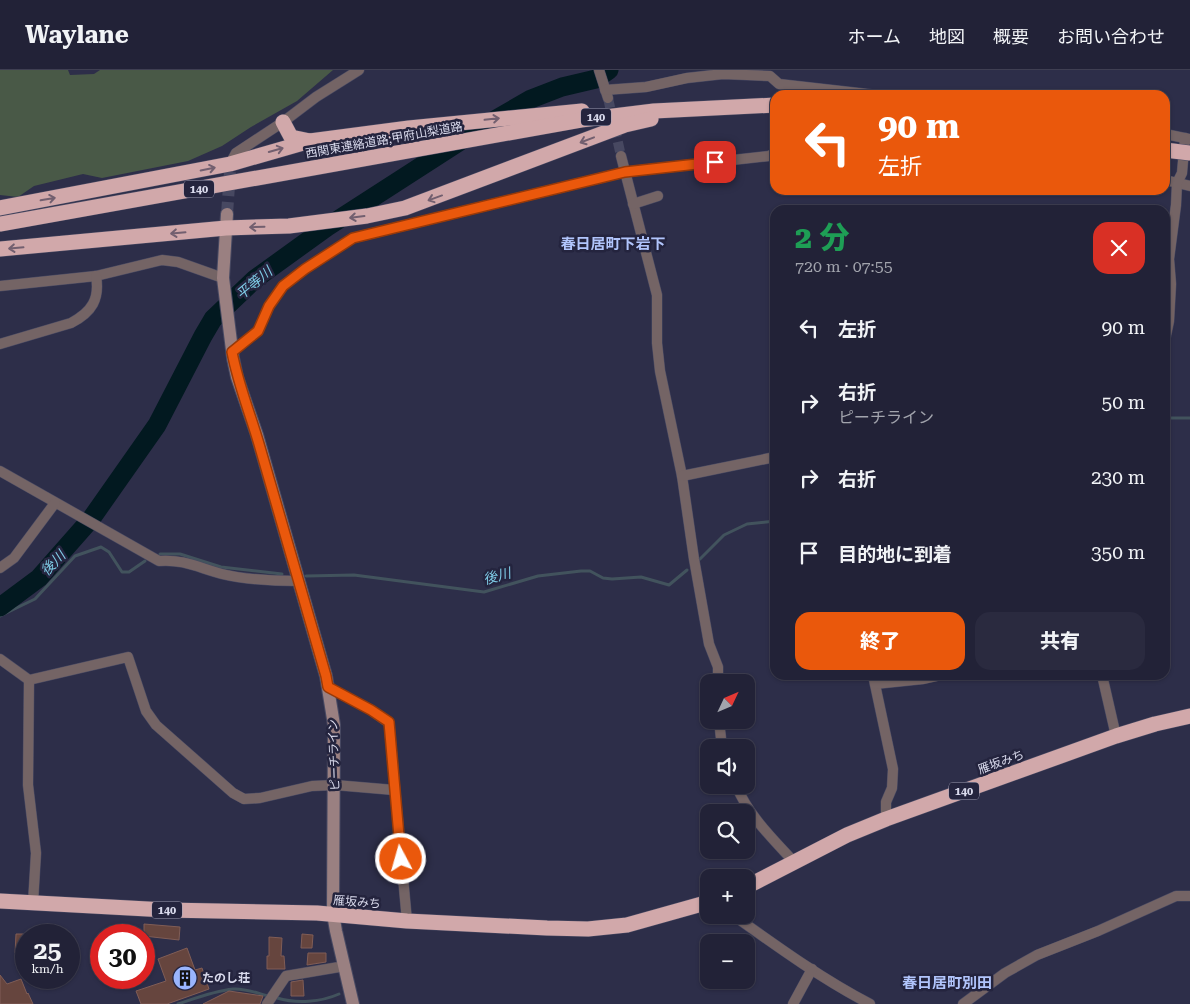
<!DOCTYPE html>
<html lang="ja">
<head>
<meta charset="utf-8">
<style>
  body { margin:0; font-family:"Roboto Serif","Noto Sans JP",serif; background:#2a2a3f; color:#f1f3f6; height:100vh; display:flex; flex-direction:column; font-size:19px; white-space:nowrap }
  * { box-sizing:border-box; margin:0 }
  p { font-size:16px; color:#a2a4ad }
  .icon { flex:none; width:28px; height:28px; fill:none; stroke:currentColor; stroke-width:2; stroke-linecap:round; stroke-linejoin:round }
  .map { position:relative; flex:1; overflow:hidden }
  .drawer { position:absolute; left:770px; top:135px; width:400px; height:475px; display:flex; flex-direction:column; background:#222237; border-radius:15px; box-shadow:0 1px 4px #0004,0 0 0 1px #3f3f52 }
  .drawer>* { flex:none }
  .top-card { position:absolute; left:770px; top:20px; width:400px; height:105px; border-radius:15px; box-shadow:0 1px 4px #0004,0 0 0 1px #3f3f52; background:#ea580c; color:#fff; overflow:hidden }
  .needle { width:32px; rotate:46deg }
  .tools { position:absolute; left:700px; top:604px; display:grid; gap:10px }
  .tools a { display:grid; place-items:center; width:55px; height:55px; border-radius:10px; background:#222237; box-shadow:0 1px 4px #0004,0 0 0 1px #3f3f52; font-size:25px }
  .speed { position:absolute; left:15px; top:854px; display:flex; gap:10px; font-size:25px; font-weight:700; text-align:center }
  .speed>* { display:grid; place-content:center; width:65px; height:65px; border-radius:50%; background:#222237; box-shadow:0 1px 4px #0004,0 0 0 1px #3f3f52; line-height:1 }
  .speed small { font-size:12px; font-weight:400 }
  .speed .limit { border:8px solid #d22; background:#fff; color:#111 }
  .pin { position:absolute; display:grid; place-items:center; width:42px; height:42px; color:#fff; margin:-21px; border-radius:10px; box-shadow:0 2px 8px #0006 }
  .me { position:absolute; width:55px; margin:-28px; rotate:354deg; stroke-linejoin:round; filter:drop-shadow(0 0 4px #0008) }
  .turn { display:flex; align-items:center; gap:18px; height:105px; padding:0 25px; font-size:22px }
  .turn .icon { width:65px; height:65px; stroke-width:2.5 }
  .turn b { display:block; font-size:35px; line-height:42px }
  .round { display:grid; place-items:center; flex:none; width:52px; height:52px; border-radius:15px; background:#2a2a3f }
  .head { display:flex; align-items:center; justify-content:space-between; height:85px; padding:0 25px }
  h1 { font-size:30px; font-weight:800; line-height:38px; color:#1e9e55 }
  .primary-button { display:flex; gap:10px; margin-top:auto; padding:10px 25px }
  .primary-button a { flex:1; height:58px; border-radius:15px; background:#ea580c; color:#fff; font-size:20px; font-weight:800; line-height:58px; text-align:center }
  .primary-button a+a { background:#2a2a3f; color:#f1f3f6 }
  ul { padding:0; list-style:none }
  li { display:flex; align-items:center; gap:15px; height:75px; padding:0 25px }
  li div { flex:1 }
  li b { display:block; font-size:19px }
  li em { font-style:normal }
  header { display:flex; align-items:center; gap:30px; box-sizing:border-box; height:70px; padding:0 25px; background:#222237; border-bottom:1px solid #3f3f52 }
  header strong { font-size:24px }
  nav { display:flex; gap:28px; margin-inline-start:auto; font-size:18px }
  .map>svg:first-child { display:block }
  .green { fill:#495947 }
  .lines { fill:none; stroke-linecap:round; stroke-linejoin:round }
  .stream { stroke:#42535d; stroke-width:3 }
  .river { stroke:#021920; stroke-width:19 }
  .building { fill:#66453e; stroke:#805d56 }
  .street-tunnel { stroke:#474861; stroke-width:10; stroke-dasharray:10 5; stroke-linecap:butt }
  .secondary-tunnel { stroke:#474861; stroke-width:12; stroke-dasharray:12 6; stroke-linecap:butt }
  .street-casing { stroke:#494a63; stroke-width:11 }
  .secondary-casing { stroke:#494a63; stroke-width:14 }
  .highway-casing { stroke:#494a63; stroke-width:16 }
  .street { stroke:#746465; stroke-width:10 }
  .secondary { stroke:#9a8081; stroke-width:12 }
  .highway { stroke:#d1a8aa; stroke-width:15 }
  .highway-bridge-casing { stroke:#494a63; stroke-width:16; stroke-linecap:butt }
  .highway-bridge { stroke:#d1a8aa; stroke-width:15 }
  .oneway { stroke:#725f6f }
  .route-casing { stroke:#983908; stroke-width:12 }
  .route { stroke:#ea580c; stroke-width:9 }
  .labels { text-anchor:middle; stroke-width:5; stroke-linejoin:round; paint-order:stroke }
  .shield { fill:#24243e; stroke:#a3a3b8; stroke-width:1 }
  .shield-label { font-size:11px; font-weight:bold; fill:#d9daec }
  .street-label { font-size:12px; fill:#d9daec; stroke:#24243e }
  .poi-label { font-size:12px; font-weight:bold; fill:#d9daec; stroke:#24243e; text-anchor:start }
  .water-label { font-size:14px; font-style:italic; fill:#7fcce7; stroke:#24243e }
  .quarter-label { font-size:15px; font-weight:bold; fill:#b1c5fc; stroke:#24243e }
</style>
</head>
<body>
<header>
<strong>Waylane</strong>
<nav><a>ホーム</a><a>地図</a><a>概要</a><a>お問い合わせ</a></nav>
</header>
<div class="map">
<svg width="1190" height="934" viewBox="0 0 1190 934">
  <rect width="100%" height="100%" fill="#2d2e49"/>
  <path class="green" d="M0,0H68L70,5L94,4L100,0H333L297,31L251,57L222,76L188,91L102,108L83,104L34,116L18,127L0,125Z"/>
  <g class="lines">
    <g class="stream">
      <path d="M1165,348H1190"/>
      <path d="M160,484H180L221,497L282,504"/>
      <path d="M700,489L724,465L747,454L775,451"/>
      <path d="M306,506L354,505L484,522L538,506L581,501H590L603,508L612,509L641,507L669,515L687,500"/>
      <path d="M0,546L35,529L75,486L101,477L109,482L122,502H129L145,491"/>
      <path d="M277,928C297,934 321,932 339,924"/>
      <path d="M178,934C196,928 214,921 233,919C245,918 257,923 268,926"/>
    </g>
    <path class="river" d="M0,537L39,508L91,449L157,355L203,266L213,249L255,209L327,157L479,59L531,29L562,17L596,9L609,0"/>
  </g>
  <g class="building">
    <path d="M144,854L180,857L179,870L144,866Z"/>
    <path d="M16,864H26V883H15Z"/>
    <path d="M302,864L313,865L312,878H301Z"/>
    <path d="M269,867L282,868L281,886H284L285,899H267V886H269Z"/>
    <path d="M187,878L195,900L202,898L209,919L167,934H141L136,921L166,911L158,889Z"/>
    <path d="M308,883H326V892L307,895Z"/>
    <path d="M0,905L7,914L21,909L27,924L28,923L33,934H0Z"/>
    <path d="M303,910L304,926H291V912Z"/>
    <path d="M229,921L263,926L260,934H203Z"/>
  </g>
  <g class="lines">
    <path class="street-tunnel" d="M608,28L621,86"/>
    <path class="secondary-tunnel" d="M227,144L230,102"/>
    <defs>
      <g id="street">
        <path d="M599,0L608,28"/>
        <path d="M605,20L646,17L687,8L723,4L770,6L779,14L876,25"/>
        <path d="M1165,64L1190,69"/>
        <path d="M621,86L657,225V273L660,301L682,406L694,489L709,574L718,597V612"/>
        <path d="M230,94L236,83L283,52L316,27L359,0"/>
        <path d="M1165,110L1190,116"/>
        <path d="M633,134L658,126"/>
        <path d="M0,216L96,206L162,190L178,192L223,208"/>
        <path d="M1165,270L1169,251L1171,214L1169,189L1176,135L1177,113L1182,103L1185,68"/>
        <path d="M0,274L71,253C92,242 100,229 96,206"/>
        <path d="M232,282L258,261L269,236L283,216L305,199L353,168L625,102L769,86L775,83"/>
        <path d="M0,401L159,491C184,489 199,498 222,504C247,510 274,511 299,511"/>
        <path d="M682,406L775,387"/>
        <path d="M0,498L14,488L55,433"/>
        <path d="M0,589L29,610L128,587L146,641L156,655L233,723L244,729L260,728L312,716L335,715L394,720"/>
        <path d="M873,605L893,699L892,718L886,732V749"/>
        <path d="M1102,605L1116,666"/>
        <path d="M29,610L28,715L36,783L33,833"/>
        <path d="M875,614L923,609L941,605"/>
        <path d="M328,617L371,640L389,653L407,851"/>
        <path d="M719,650L722,678"/>
        <path d="M736,715C748,745 772,768 794,792"/>
        <path d="M735,845L740,850C782,880 824,910 870,934"/>
        <path d="M267,934L286,906L345,896"/>
        <path d="M793,934L812,899"/>
        <path d="M963,934L1005,903L1037,885L1098,861L1176,826H1190"/>
      </g>
      <path id="secondary" d="M227,144L223,208L233,288L237,307L257,365L326,606L334,655L333,844L336,861L353,934"/>
      <g id="highway">
        <path d="M283,52L291,67L310,71"/>
        <path d="M0,138L230,94L310,71L409,58L582,41"/>
        <path d="M0,154L581,50L654,41L775,35"/>
        <path d="M0,179L226,158L289,156L367,146L405,138L625,55L651,49"/>
        <path d="M746,817L847,765L886,749L1116,666L1155,654L1190,646"/>
        <path d="M0,831L166,840L317,843L407,851L547,858L588,859L627,855L709,832"/>
      </g>
    </defs>
    <use href="#street" class="street-casing"/>
    <use href="#secondary" class="secondary-casing"/>
    <use href="#highway" class="highway-casing"/>
    <use href="#street" class="street"/>
    <use href="#secondary" class="secondary"/>
    <use href="#highway" class="highway"/>
    <defs>
      <path id="highway-bridge" d="M1165,80L1190,83"/>
    </defs>
    <use href="#highway-bridge" class="highway-bridge-casing"/>
    <use href="#highway-bridge" class="highway-bridge"/>
  </g>
  <defs><path id="oneway-shaft" d="M-6 0H5M1.5-3L5.5 0L1.5 3" fill="none" stroke-width="1.6" stroke-linecap="round" stroke-linejoin="round" transform="scale(1.25)"/></defs>
  <g class="oneway">
    <use href="#oneway-shaft" transform="translate(492 49) rotate(-6)"/>
    <use href="#oneway-shaft" transform="translate(587 70) rotate(159)"/>
    <use href="#oneway-shaft" transform="translate(276 80) rotate(-16)"/>
    <use href="#oneway-shaft" transform="translate(208 99) rotate(-12)"/>
    <use href="#oneway-shaft" transform="translate(435 128) rotate(160)"/>
    <use href="#oneway-shaft" transform="translate(48 129) rotate(-10)"/>
    <use href="#oneway-shaft" transform="translate(357 147) rotate(173)"/>
    <use href="#oneway-shaft" transform="translate(257 157) rotate(178)"/>
    <use href="#oneway-shaft" transform="translate(178 163) rotate(175)"/>
    <use href="#oneway-shaft" transform="translate(16 178) rotate(175)"/>
  </g>
  <g class="lines">
    <defs>
      <path id="route" d="M401,789L389,652L371,640L328,617L326,606C304,528 281,451 259,374C250,343 238,314 232,282L258,261L269,236L283,216L305,199L353,168L625,102L715,92"/>
    </defs>
    <use href="#route" class="route-casing"/>
    <use href="#route" class="route"/>
  </g>
  <defs>
    <symbol id="building-disc" viewBox="-11 -11 22 22"><circle r="9.5" fill="#9ab5fd" stroke="#24243e"/><path d="M-4-6H4V6H1V3H-1V6H-4ZM-2.5-4.3h1.7v1.8h-1.7ZM.8-4.3h1.7v1.8H.8ZM-2.5-1h1.7V.8h-1.7ZM.8-1h1.7V.8H.8Z" fill="#111"/></symbol>
  </defs>
  <g fill-rule="evenodd">
    <use href="#building-disc" x="171" y="894" width="28" height="28"/>
  </g>
  <g class="labels">
    <g class="shield">
      <rect x="581" y="38.5" width="30" height="17" rx="4"/>
      <rect x="184" y="110.5" width="30" height="17" rx="4"/>
      <rect x="949" y="712.5" width="30" height="17" rx="4"/>
      <rect x="152" y="831.5" width="30" height="17" rx="4"/>
    </g>
    <g class="shield-label">
      <text x="596" y="51">140</text>
      <text x="199" y="123">140</text>
      <text x="964" y="725">140</text>
      <text x="167" y="844">140</text>
    </g>
    <g class="street-label">
      <text transform="translate(384 70) rotate(-10)" y="4">西関東連絡道路;甲府山梨道路</text>
      <text transform="translate(334 685) rotate(-92)" y="4">ピーチライン</text>
      <text transform="translate(1001 692) rotate(-20)" y="4">雁坂みち</text>
      <text transform="translate(357 832) rotate(5)" y="4">雁坂みち</text>
    </g>
    <g class="poi-label">
      <text x="202" y="912">たのし荘</text>
    </g>
    <g class="water-label">
      <text transform="translate(254 213) rotate(-40)" y="5">平等川</text>
      <text transform="translate(53 493) rotate(-46)" y="5">後川</text>
      <text transform="translate(497 506) rotate(-15)" y="5">後川</text>
    </g>
    <g class="quarter-label">
      <text x="613" y="179">春日居町下岩下</text>
      <text x="947" y="918">春日居町別田</text>
    </g>
  </g>
</svg>
<div class="tools">
<a><svg class="needle" viewBox="-14 -14 28 28"><path d="M0-13l5 13h-10z" fill="#e53935"/><path d="M0 13l5-13h-10z" fill="#a2a4ad"/></svg></a>
<a><svg class="icon" aria-label="sound" viewBox="0 0 24 24"><path d="M4 9h4l5-4v14l-5-4H4zM17 9q2 3 0 6"/></svg></a>
<a><svg class="icon" aria-label="search" viewBox="0 0 24 24"><circle cx="10" cy="10" r="6"/><path d="M15 15l6 6"/></svg></a>
<a>+</a>
<a>−</a>
</div>
<div class="speed"><div>25<small>km/h</small></div><div class="limit">30</div></div>
<div class="pin" style="left:715px;top:92px;background:#d93025"><svg class="icon" aria-label="arrive" viewBox="0 0 24 24"><path d="M6 21V4h12l-3 4 3 4H6"/></svg></div>
<svg class="me" style="left:401px;top:789px" viewBox="-20 -20 40 40"><circle r="17" fill="#ea580c" stroke="#fff" stroke-width="3"/><path d="M0-11L8 9 0 5-8 9z" fill="#fff"/></svg>
<div class="top-card">
<div class="turn"><svg class="icon" aria-label="left" viewBox="0 0 24 24"><path d="M17 20v-9H6M10 6l-5 5 5 5"/></svg><div><b>90 m</b>左折</div></div>
</div>
<section class="drawer">
<div class="head"><div><h1>2 分</h1><p>720 m · 07:55</p></div><a class="round" style="background:#d93025;color:#fff"><svg class="icon" aria-label="close" viewBox="0 0 24 24"><path d="M6 6l12 12M18 6L6 18"/></svg></a></div>
<ul>
<li><svg class="icon" aria-label="left" viewBox="0 0 24 24"><path d="M17 20v-9H6M10 6l-5 5 5 5"/></svg><div><b>左折</b></div><em>90 m</em></li>
<li><svg class="icon" aria-label="right" viewBox="0 0 24 24"><path d="M7 20v-9h11M14 6l5 5-5 5"/></svg><div><b>右折</b><p>ピーチライン</p></div><em>50 m</em></li>
<li><svg class="icon" aria-label="right" viewBox="0 0 24 24"><path d="M7 20v-9h11M14 6l5 5-5 5"/></svg><div><b>右折</b></div><em>230 m</em></li>
<li><svg class="icon" aria-label="arrive" viewBox="0 0 24 24"><path d="M6 21V4h12l-3 4 3 4H6"/></svg><div><b>目的地に到着</b></div><em>350 m</em></li>
</ul>
<div class="primary-button"><a>終了</a><a>共有</a></div>
</section>
</div>
</body>
</html>
